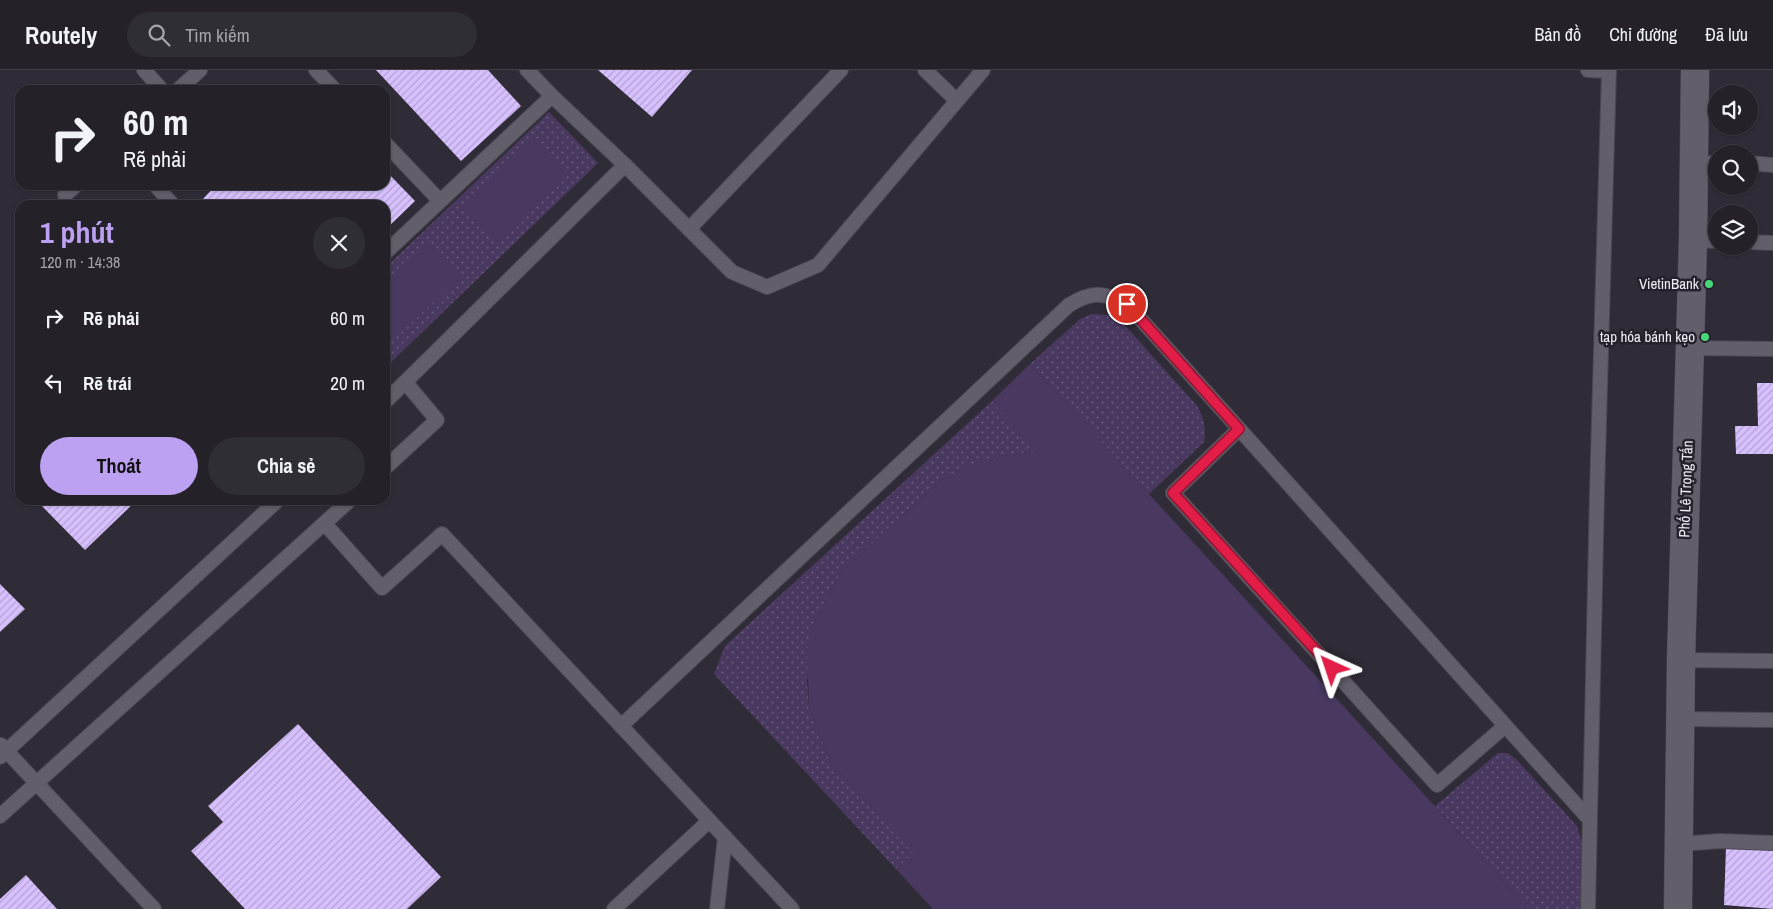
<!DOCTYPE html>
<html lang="vi">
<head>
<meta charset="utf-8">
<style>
  body { margin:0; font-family:"Archivo Narrow",sans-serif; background:#302e35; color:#f1f3f6; height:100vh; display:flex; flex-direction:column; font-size:19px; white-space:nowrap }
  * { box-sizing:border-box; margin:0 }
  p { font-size:16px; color:#a3a3a8 }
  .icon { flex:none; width:28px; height:28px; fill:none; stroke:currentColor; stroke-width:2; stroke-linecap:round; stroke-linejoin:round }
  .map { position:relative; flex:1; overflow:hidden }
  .panel { position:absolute; left:15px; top:130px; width:375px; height:305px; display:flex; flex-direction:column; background:#242129; border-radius:15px; box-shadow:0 1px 4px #0004,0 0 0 1px #413e46 }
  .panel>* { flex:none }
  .top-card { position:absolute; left:15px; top:15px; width:375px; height:105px; border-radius:15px; box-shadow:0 1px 4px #0004,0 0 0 1px #413e46; background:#242129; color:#f1f3f6; overflow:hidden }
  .tools { position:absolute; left:1708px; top:15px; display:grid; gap:10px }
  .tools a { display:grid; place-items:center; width:50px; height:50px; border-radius:50%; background:#242129; box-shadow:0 1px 4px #0004,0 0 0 1px #413e46; font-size:25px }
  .pin { position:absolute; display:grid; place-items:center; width:42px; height:42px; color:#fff; margin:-21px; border:2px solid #fff; border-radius:50%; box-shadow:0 1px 5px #0007 }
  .me { position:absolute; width:55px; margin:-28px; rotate:318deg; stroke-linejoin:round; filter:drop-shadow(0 0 4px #0008) }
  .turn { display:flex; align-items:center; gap:18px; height:105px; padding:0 25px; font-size:22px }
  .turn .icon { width:65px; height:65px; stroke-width:2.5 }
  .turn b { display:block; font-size:35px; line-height:42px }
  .round { display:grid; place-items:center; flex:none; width:52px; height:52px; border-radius:26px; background:#302e35 }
  .headline { display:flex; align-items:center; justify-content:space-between; height:85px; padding:0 25px }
  h1 { font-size:30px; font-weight:800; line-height:38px; color:#bca0f2 }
  .action { display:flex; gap:10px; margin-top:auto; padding:10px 25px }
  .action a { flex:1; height:58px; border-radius:30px; background:#bca0f2; color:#111; font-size:20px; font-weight:800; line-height:58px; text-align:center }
  .action a+a { background:#302e35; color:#f1f3f6 }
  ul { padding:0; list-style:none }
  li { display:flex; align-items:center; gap:15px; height:65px; padding:0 25px }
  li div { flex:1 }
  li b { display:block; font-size:19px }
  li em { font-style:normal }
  header { display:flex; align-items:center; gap:30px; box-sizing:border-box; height:70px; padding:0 25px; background:#242129; border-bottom:1px solid #413e46 }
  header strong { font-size:24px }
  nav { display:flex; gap:28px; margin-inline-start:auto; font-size:18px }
  .search { width:350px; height:45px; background:#302e35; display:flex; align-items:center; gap:12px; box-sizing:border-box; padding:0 18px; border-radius:28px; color:#a3a3a8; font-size:19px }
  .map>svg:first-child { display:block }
  .grass { fill:url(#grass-dots) }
  .pitch { fill:#493961 }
  .building { fill:url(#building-hatch) }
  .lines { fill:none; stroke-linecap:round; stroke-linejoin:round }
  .lane-casing { stroke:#4c4852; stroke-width:16 }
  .secondary-casing { stroke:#4c4852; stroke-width:29 }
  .lane { stroke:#625e6a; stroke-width:14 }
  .secondary { stroke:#625e6a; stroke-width:28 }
  .route-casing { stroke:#92132f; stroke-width:12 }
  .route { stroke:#e11d48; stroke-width:9 }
  .poi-dot { fill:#45d77a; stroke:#26222d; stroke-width:2 }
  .labels { text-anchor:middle; stroke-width:5; stroke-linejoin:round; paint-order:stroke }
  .poi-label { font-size:15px; fill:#f0eef5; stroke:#26222d; text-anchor:end }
  .street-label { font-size:15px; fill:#f0eef5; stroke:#26222d }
</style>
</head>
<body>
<header>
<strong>Routely</strong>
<div class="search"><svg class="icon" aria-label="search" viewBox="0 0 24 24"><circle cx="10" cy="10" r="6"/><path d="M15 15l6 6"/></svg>Tìm kiếm</div>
<nav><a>Bản đồ</a><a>Chỉ đường</a><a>Đã lưu</a></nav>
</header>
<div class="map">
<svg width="1773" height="839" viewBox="0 0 1773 839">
  <defs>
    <pattern id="grass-dots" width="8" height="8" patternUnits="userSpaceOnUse" patternTransform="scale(1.25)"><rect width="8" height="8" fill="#493961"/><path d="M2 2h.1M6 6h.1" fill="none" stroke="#645678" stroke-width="1.8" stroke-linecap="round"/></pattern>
    <pattern id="building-hatch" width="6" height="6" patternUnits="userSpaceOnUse" patternTransform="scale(1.25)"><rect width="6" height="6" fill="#d7c0fe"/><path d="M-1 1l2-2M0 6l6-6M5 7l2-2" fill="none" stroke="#b3a2d1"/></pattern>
  </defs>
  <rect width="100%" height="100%" fill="#302c37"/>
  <g class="grass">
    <path d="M549,42L598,93L385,298V198Z"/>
    <path d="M1092,244L1109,245L1120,250L1198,337C1204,349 1206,359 1204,372L1149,424L1030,294L1080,249Z"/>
    <path d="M992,331L1039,382C1000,385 973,390 939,412L842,501L814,552L807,610L809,637L831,694L914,783L896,799L714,604L725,576Z"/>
    <path d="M1498,683H1507L1516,689L1577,756L1582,772L1581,839H1529L1435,736Z"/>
  </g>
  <g class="pitch">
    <path d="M535,69L568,102L495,172L462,139Z"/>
    <path d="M430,172L462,205L389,274L385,270V214Z"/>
    <path d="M1030,294L1529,839H933L896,799L913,783L831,694L809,637L807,579L814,552L842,501L939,412C976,388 997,386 1038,382L992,331Z"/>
  </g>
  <g class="building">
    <path d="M376,0H488L521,36L461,91Z"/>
    <path d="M598,0H692L652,47Z"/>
    <path d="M385,100L415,131L385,160V135H209L203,129L216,115H385Z"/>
    <path d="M1757,313H1773V384H1736L1735,356H1758Z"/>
    <path d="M36,430H137L85,480Z"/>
    <path d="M0,514L25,539L0,562Z"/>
    <path d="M298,654L441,807L407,839H245L191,781L223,752L208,736Z"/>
    <path d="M1726,777L1773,779V839L1724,835Z"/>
    <path d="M26,805L57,839H0V829Z"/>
  </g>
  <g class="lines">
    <defs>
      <g id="lane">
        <path d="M144,0L162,20"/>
        <path d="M316,0L335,20"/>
        <path d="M527,0L552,26L625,95L732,202L767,217L818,195L983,0"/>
        <path d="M925,0L957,31"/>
        <path d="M1588,0L1609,1"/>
        <path d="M178,20L200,0"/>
        <path d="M385,73L440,131"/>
        <path d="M1749,93L1773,95"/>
        <path d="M1693,94L1716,93"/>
        <path d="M155,115L173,135"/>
        <path d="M65,125L76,115"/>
        <path d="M689,159L841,0"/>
        <path d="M1693,170L1716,171"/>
        <path d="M1749,172L1773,173"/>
        <path d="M385,183L552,26"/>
        <path d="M1690,278L1773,279"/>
        <path d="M385,332L625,95"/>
        <path d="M1239,359L1173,423L1437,715L1505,656"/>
        <path d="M385,398L437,350L406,313"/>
        <path d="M325,454L382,518L442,464L792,839"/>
        <path d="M1681,590L1773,591"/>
        <path d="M1681,649L1773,650"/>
        <path d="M621,656L1069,235C1092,221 1103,222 1127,234L1590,750"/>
        <path d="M1,675L154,839"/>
        <path d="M0,687L278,430"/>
        <path d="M0,746L350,430"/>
        <path d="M1680,774L1720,771L1773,773"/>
        <path d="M614,839L709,751"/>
        <path d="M717,839L725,767"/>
        <path d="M1588,839L1597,422L1609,0"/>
      </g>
      <path id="secondary" d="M1678,839L1681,590L1693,170L1695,0"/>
    </defs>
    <use href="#lane" class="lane-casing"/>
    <use href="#secondary" class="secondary-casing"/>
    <use href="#lane" class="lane"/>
    <use href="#secondary" class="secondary"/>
  </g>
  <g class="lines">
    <defs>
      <path id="route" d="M1127,234L1239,359L1173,423L1332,598"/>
    </defs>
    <use href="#route" class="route-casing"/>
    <use href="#route" class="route"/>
  </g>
  <g class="poi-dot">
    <circle cx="1709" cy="214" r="5"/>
    <circle cx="1705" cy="267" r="5"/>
  </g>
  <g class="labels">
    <g class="poi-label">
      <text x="1699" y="219">VietinBank</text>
      <text x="1695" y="272">tạp hóa bánh kẹo</text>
    </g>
    <g class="street-label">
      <text transform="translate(1686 419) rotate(-88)" y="5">Phố Lê Trọng Tấn</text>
    </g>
  </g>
</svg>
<div class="tools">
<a><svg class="icon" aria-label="sound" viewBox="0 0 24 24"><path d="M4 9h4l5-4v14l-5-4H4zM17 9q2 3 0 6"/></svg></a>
<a><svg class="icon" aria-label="search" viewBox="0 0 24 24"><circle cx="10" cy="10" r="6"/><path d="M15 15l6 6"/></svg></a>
<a><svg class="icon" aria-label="layers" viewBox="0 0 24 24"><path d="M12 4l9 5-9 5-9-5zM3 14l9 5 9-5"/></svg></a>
</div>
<div class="pin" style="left:1127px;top:234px;background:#d93025"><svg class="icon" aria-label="arrive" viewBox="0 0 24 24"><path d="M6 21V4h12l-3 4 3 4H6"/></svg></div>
<svg class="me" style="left:1332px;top:598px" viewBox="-20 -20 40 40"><path d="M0-17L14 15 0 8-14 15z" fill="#e11d48" stroke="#fff" stroke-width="4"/></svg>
<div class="top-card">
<div class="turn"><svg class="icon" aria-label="right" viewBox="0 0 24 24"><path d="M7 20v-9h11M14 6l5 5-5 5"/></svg><div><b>60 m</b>Rẽ phải</div></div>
</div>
<section class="panel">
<div class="headline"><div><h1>1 phút</h1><p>120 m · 14:38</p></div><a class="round"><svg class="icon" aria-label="close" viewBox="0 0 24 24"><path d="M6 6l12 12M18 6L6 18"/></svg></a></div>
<ul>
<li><svg class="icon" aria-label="right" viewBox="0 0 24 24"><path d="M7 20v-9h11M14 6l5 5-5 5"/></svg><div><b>Rẽ phải</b></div><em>60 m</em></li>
<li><svg class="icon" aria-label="left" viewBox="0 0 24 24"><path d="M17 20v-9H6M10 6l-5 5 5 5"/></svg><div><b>Rẽ trái</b></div><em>20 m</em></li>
</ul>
<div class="action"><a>Thoát</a><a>Chia sẻ</a></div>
</section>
</div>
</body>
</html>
